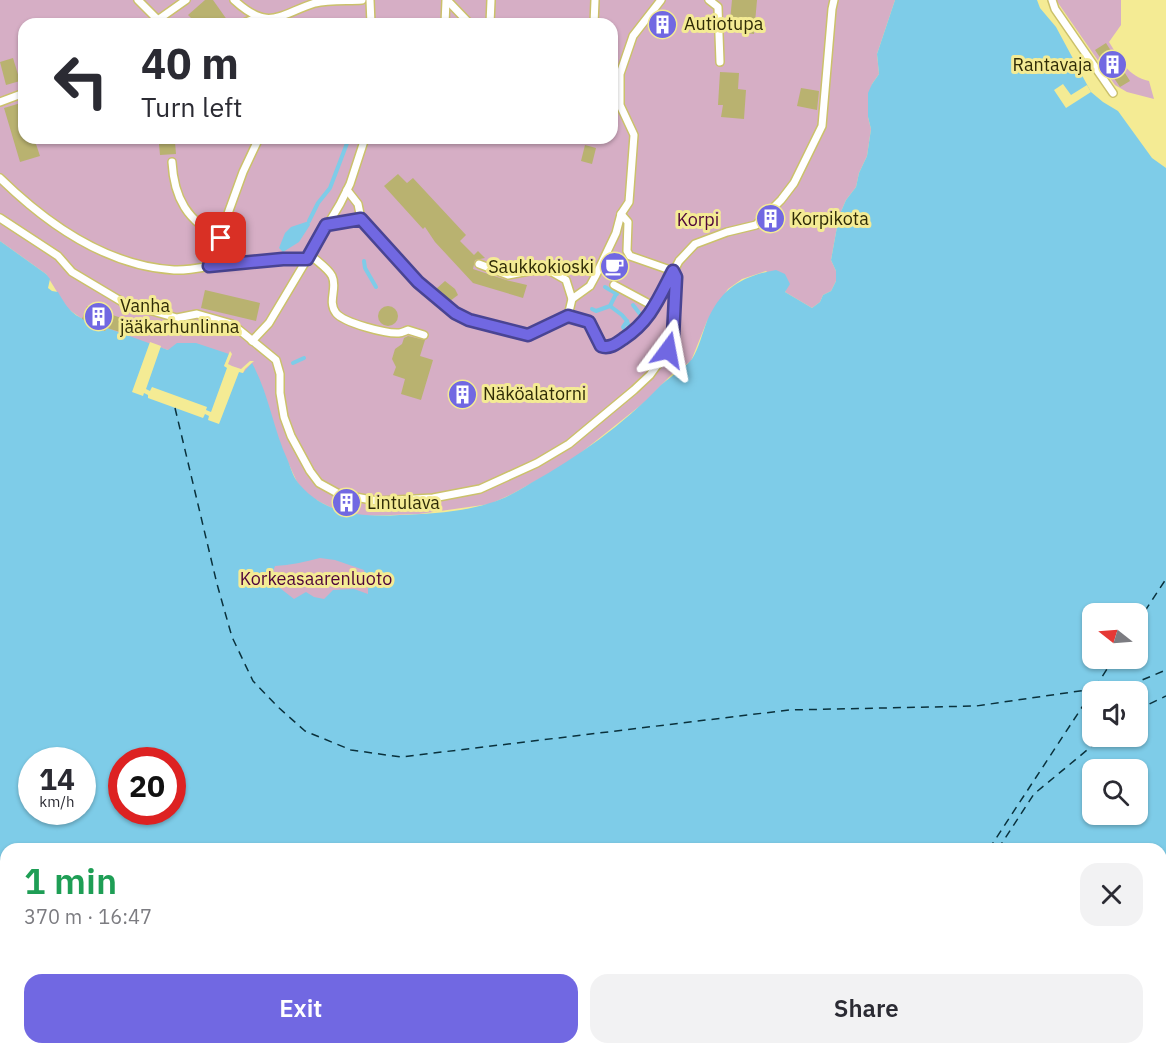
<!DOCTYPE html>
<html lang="en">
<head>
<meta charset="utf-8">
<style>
  body { margin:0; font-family:"IBM Plex Sans",sans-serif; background:#f2f2f3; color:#2b2b33; height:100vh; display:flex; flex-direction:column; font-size:22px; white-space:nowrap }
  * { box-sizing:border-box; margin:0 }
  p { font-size:20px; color:#7c7c81 }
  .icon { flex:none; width:33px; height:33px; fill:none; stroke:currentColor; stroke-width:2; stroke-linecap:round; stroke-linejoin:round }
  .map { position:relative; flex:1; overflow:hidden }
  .side { position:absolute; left:0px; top:843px; width:1167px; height:212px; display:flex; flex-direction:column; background:#fff; border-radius:18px 18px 0 0; box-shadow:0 2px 4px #0004 }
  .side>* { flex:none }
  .hud { position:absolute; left:18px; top:18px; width:600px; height:126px; border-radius:18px; box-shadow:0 2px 4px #0004; background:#fff; color:#2b2b33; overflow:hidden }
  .needle { width:39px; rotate:287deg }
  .buttons { position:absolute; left:1082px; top:603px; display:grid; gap:12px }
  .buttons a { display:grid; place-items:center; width:66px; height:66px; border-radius:12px; background:#fff; box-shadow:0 2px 4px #0004; font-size:30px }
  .speed { position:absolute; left:18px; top:747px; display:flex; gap:12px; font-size:30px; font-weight:700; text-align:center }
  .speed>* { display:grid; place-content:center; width:78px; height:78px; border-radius:50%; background:#fff; box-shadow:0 2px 4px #0004; line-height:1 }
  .speed small { font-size:15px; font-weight:400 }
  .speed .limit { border:9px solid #d22; background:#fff; color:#111 }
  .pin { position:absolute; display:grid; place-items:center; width:51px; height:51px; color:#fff; margin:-26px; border-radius:12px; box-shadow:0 3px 9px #0006 }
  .me { position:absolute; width:66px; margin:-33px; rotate:13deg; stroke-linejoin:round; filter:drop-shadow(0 0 4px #0008) }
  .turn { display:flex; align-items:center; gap:21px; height:126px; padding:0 24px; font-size:27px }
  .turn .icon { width:78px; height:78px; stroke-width:2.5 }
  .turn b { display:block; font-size:42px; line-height:51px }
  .round { display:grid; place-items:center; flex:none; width:63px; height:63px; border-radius:18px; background:#f2f2f3 }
  .headline { display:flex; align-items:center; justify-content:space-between; height:102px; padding:0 24px }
  h1 { font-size:36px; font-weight:600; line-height:45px; color:#1e9e55 }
  .button { display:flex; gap:12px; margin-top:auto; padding:12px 24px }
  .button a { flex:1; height:69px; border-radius:18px; background:#7168e2; color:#fff; font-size:24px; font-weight:600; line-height:69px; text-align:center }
  .button a+a { background:#f2f2f3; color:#2b2b33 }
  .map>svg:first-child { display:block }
  .green { fill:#d6aec5; fill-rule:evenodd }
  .water { fill:#7ecce8; fill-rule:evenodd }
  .pier { fill:#f4eb94 }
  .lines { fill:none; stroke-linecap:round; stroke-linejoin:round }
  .stream { stroke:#7ecce8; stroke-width:4 }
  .ferry { stroke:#0a313c; stroke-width:1.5; stroke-dasharray:8 6; stroke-linecap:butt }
  .building { fill:#b9b270 }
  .lane-casing { stroke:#cbc16b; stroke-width:10 }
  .lane { stroke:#fff; stroke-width:7 }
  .route-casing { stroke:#494493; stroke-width:15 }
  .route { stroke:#7168e2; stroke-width:10 }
  .labels { text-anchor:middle; stroke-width:6; stroke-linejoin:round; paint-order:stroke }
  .poi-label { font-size:18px; fill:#2f2b06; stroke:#f4eb94; text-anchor:start }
  .park-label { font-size:18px; fill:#4e053a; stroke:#f4eb94 }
</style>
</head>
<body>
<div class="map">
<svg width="1166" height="1054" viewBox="0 0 1166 1054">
  <rect width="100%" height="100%" fill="#f4eb94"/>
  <g class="green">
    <path d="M0,0H895L877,54L879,74L872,84L868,117L871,129L867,156L859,173L856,187L846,200L839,216L831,260L836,271V281L831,291L823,295L820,302L812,308L785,292L786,290L766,271L742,279L728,289L707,321L691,361L672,374L646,401L568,463L512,494L490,504L419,514L363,516L338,511L320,502L307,494L297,482L281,447L271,416L243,373L93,327L67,308L46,274L0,241ZM24,24H612V138H24Z"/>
    <path d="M1056,0H1121V25L1109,42C1120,59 1128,77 1149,81L1154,99L1127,92L1115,85Z"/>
    <path d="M268,535L415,581L294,635L252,545Z"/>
  </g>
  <g class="water">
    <path d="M895,0H1037L1040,8L1056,27L1091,92L1103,102L1118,111L1152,158L1166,168V1054H0V241L46,274L50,279L48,288L52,291L58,292C69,311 73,316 94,323V327L105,331L107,328L168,350L177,343H196L229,354L224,366L243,373L252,363C269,394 273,429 288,461C291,469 294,479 300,485C326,515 363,517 400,515C429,514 462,512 490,503C504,499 518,491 531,483C578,457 623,425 661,385C669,378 687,366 692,359C699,348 702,334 707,321C721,289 741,276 776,270L785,274L790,284L785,292L812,308L820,302L823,295L831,291L836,281V271L831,260L839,216L846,200L856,187L859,173L867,156L871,129L868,117V93L872,84L879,74L877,54ZM320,558L335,560L364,570L366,579L375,583L368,588V594L354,589L333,590L324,599L314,597L306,592L294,599L276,585L272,574L275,566C290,565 305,562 320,558ZM1092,614H1137V658H1092ZM1092,692H1137V736H1092ZM32,760H82V812H32ZM122,760H172V812H122ZM1092,770H1137V814H1092ZM6,849H1161V1048H6Z"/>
    <path d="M309,221L310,225L299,242L283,252L279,248L285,233L291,227Z"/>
  </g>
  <g class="pier">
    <path d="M1063,84L1071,95L1087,85L1091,92L1066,108L1054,90Z"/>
    <path d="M150,342L161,346L146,389L150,391L152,387L207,407L206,410L211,412L227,368L224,366L230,351L232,354L228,364L232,366L241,369L250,361H254L245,369L243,373L239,372L219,424L208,420L209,416L205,414L203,418L148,398V395L144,393L143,396L132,392Z"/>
  </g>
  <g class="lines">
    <g class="stream">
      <path d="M309,221L318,203L330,188L349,138"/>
      <path d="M364,261L365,268L376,287"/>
      <path d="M605,287L617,294"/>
      <path d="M633,305L640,314"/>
      <path d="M610,306L622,315L627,321L623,327L625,330"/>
      <path d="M592,309L596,311L610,306L616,294"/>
      <path d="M627,321L629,327"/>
      <path d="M293,363L304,358"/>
    </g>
    <g class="ferry">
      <path d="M175,408L217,584L232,637L253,681L278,707L305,731L351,750L401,757L789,710L976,706L1135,683L1166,670"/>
      <path d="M1137,623L1166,579"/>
      <path d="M1095,688L1114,658"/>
      <path d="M1137,710L1166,696"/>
      <path d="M989,849L1092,692"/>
      <path d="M998,849L1034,794L1104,736"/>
      <path d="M864,1054L867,1048"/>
      <path d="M873,1054L876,1048"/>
    </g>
  </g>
  <g class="building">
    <path d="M205,0H213L230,24H197L188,15Z"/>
    <path d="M732,0H757L754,34L729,31Z"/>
    <path d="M1106,43L1130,81L1120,87L1095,50Z"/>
    <path d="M13,58L20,81L6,85L0,62Z"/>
    <path d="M720,72L739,73L738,89L746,90L744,119L721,117L723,105H718Z"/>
    <path d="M801,88L819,91L817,110L797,106Z"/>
    <path d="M24,102V138H34L40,156L20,162L4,108Z"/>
    <path d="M175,142L176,154L160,155L159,144Z"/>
    <path d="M585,145L596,148L592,164L581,161Z"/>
    <path d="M398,174L407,183L413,178L466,235L460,241L474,255L478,251L485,258L475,260L473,269L506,280L527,285L523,298L473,283L435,242L425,227L423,229L384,186Z"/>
    <path d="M613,254L626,260L616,280H612L603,275Z"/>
    <path d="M445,281L455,289L458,295L450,301L436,289Z"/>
    <path d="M205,290L260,303L256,321L201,308Z"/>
    <path d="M87,306L124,319L120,332L107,328L105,331L93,327L94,323L82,319Z"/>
    <circle cx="388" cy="316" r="10"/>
    <path d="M408,336L425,340L420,356L433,360L421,400L401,394L405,379L393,375L396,367L392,359L395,349L402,344L404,338Z"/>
  </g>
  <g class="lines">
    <defs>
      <g id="lane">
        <path d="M138,0L162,24"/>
        <path d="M234,0C269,32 278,15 315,3C329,0 348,1 362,0"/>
        <path d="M370,0L371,24"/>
        <path d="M447,0L470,24"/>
        <path d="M709,0L718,7L720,62"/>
        <path d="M1052,0L1055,9L1113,93"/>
        <path d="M159,19L186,0"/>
        <path d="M246,22L259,17"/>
        <path d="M445,24L446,0"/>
        <path d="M490,24L491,0"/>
        <path d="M594,24L595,0"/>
        <path d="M0,102L24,93"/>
        <path d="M172,162C174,198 187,221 221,238"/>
        <path d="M0,178C46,223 107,266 174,270C190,271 208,266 224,264C255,261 285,260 315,259C321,264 329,270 332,276C338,288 327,301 336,313C344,323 387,334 399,333C402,333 405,331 408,330L424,335"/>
        <path d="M347,190L358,204L361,219L419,282L455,313L474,322L528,335L568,316L572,299L590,286L596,275L616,233L621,214L629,202L634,135L620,105V74L633,36L661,0"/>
        <path d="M621,214L628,222L627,251L630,256L673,271"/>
        <path d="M0,218L58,256L72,272L124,303L177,318L197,314L232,324L276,360L280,374V393L284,417L291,436L310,471L319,483L339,494L377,501L433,498L480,489L537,463L569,444L634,390L650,375L665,354L673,336L676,277L673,271"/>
        <path d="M326,225L361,219"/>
        <path d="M479,264L508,275L545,268L566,280L572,299"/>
        <path d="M209,266L243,172L259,138"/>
        <path d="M614,285L655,307L679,261L695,244L727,232L756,225L781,200L794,183L822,126L832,9L834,0"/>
        <path d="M568,316L589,322L601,346C619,352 646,320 655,307"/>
        <path d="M252,341L269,323L340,204L350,184L365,138"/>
      </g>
    </defs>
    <use href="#lane" class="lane-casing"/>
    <use href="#lane" class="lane"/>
  </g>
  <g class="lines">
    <defs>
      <path id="route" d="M221,238L209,266L283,259H307L326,225L361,219L418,282L455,313L469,320L528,335L568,316L589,322L601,346C609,349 616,344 623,339C650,321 658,300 673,271L676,277L673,336L668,350"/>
    </defs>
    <use href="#route" class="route-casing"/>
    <use href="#route" class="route"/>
  </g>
  <defs>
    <symbol id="building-disc" viewBox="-11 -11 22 22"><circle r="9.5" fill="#7168e2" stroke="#f4eb94"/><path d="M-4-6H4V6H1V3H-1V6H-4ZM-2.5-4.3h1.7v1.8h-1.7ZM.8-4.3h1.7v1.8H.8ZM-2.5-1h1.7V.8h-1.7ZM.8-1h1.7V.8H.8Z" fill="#fff"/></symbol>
    <symbol id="cafe-disc" viewBox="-11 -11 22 22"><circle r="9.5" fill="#7168e2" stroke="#f4eb94"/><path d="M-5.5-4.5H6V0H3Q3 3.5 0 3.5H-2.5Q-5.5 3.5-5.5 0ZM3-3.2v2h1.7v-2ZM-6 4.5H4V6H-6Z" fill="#fff"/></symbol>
  </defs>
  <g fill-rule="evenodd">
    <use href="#building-disc" x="646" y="8" width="33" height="33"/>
    <use href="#building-disc" x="1096" y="48" width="33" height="33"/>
    <use href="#building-disc" x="754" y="202" width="33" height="33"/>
    <use href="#cafe-disc" x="598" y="250" width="33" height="33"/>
    <use href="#building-disc" x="82" y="300" width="33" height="33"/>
    <use href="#building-disc" x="446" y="378" width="33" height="33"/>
    <use href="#building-disc" x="330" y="486" width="33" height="33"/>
  </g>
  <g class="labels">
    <g class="poi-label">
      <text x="684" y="30">Autiotupa</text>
      <text x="1092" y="71" text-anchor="end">Rantavaja</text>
      <text x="791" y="225">Korpikota</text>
      <text x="594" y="273" text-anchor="end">Saukkokioski</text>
      <text x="120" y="312">Vanha<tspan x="120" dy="21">jääkarhunlinna</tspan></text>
      <text x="483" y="400">Näköalatorni</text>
      <text x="367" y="509">Lintulava</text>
    </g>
    <g class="park-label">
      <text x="698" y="226">Korpi</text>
      <text x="316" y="585">Korkeasaarenluoto</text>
    </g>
  </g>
</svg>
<div class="buttons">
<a><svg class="needle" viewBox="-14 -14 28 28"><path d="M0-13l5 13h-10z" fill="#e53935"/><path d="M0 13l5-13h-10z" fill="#7c7c81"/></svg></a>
<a><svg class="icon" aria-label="sound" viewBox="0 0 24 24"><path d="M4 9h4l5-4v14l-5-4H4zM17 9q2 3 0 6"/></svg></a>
<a><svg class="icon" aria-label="search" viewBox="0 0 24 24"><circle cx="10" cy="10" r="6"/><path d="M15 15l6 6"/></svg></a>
</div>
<div class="speed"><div>14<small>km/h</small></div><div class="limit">20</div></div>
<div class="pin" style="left:221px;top:238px;background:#d93025"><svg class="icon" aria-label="arrive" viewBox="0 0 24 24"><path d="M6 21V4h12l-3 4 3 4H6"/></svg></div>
<svg class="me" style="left:668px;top:350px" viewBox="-20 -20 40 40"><path d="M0-17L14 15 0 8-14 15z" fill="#7168e2" stroke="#fff" stroke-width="4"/></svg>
<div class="hud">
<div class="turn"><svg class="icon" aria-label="left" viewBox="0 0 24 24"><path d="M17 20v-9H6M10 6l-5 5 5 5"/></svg><div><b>40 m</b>Turn left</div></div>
</div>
<section class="side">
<div class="headline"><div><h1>1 min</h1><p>370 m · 16:47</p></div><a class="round"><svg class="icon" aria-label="close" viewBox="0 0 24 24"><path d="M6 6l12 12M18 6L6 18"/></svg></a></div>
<div class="button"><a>Exit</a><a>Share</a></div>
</section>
</div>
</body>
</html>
